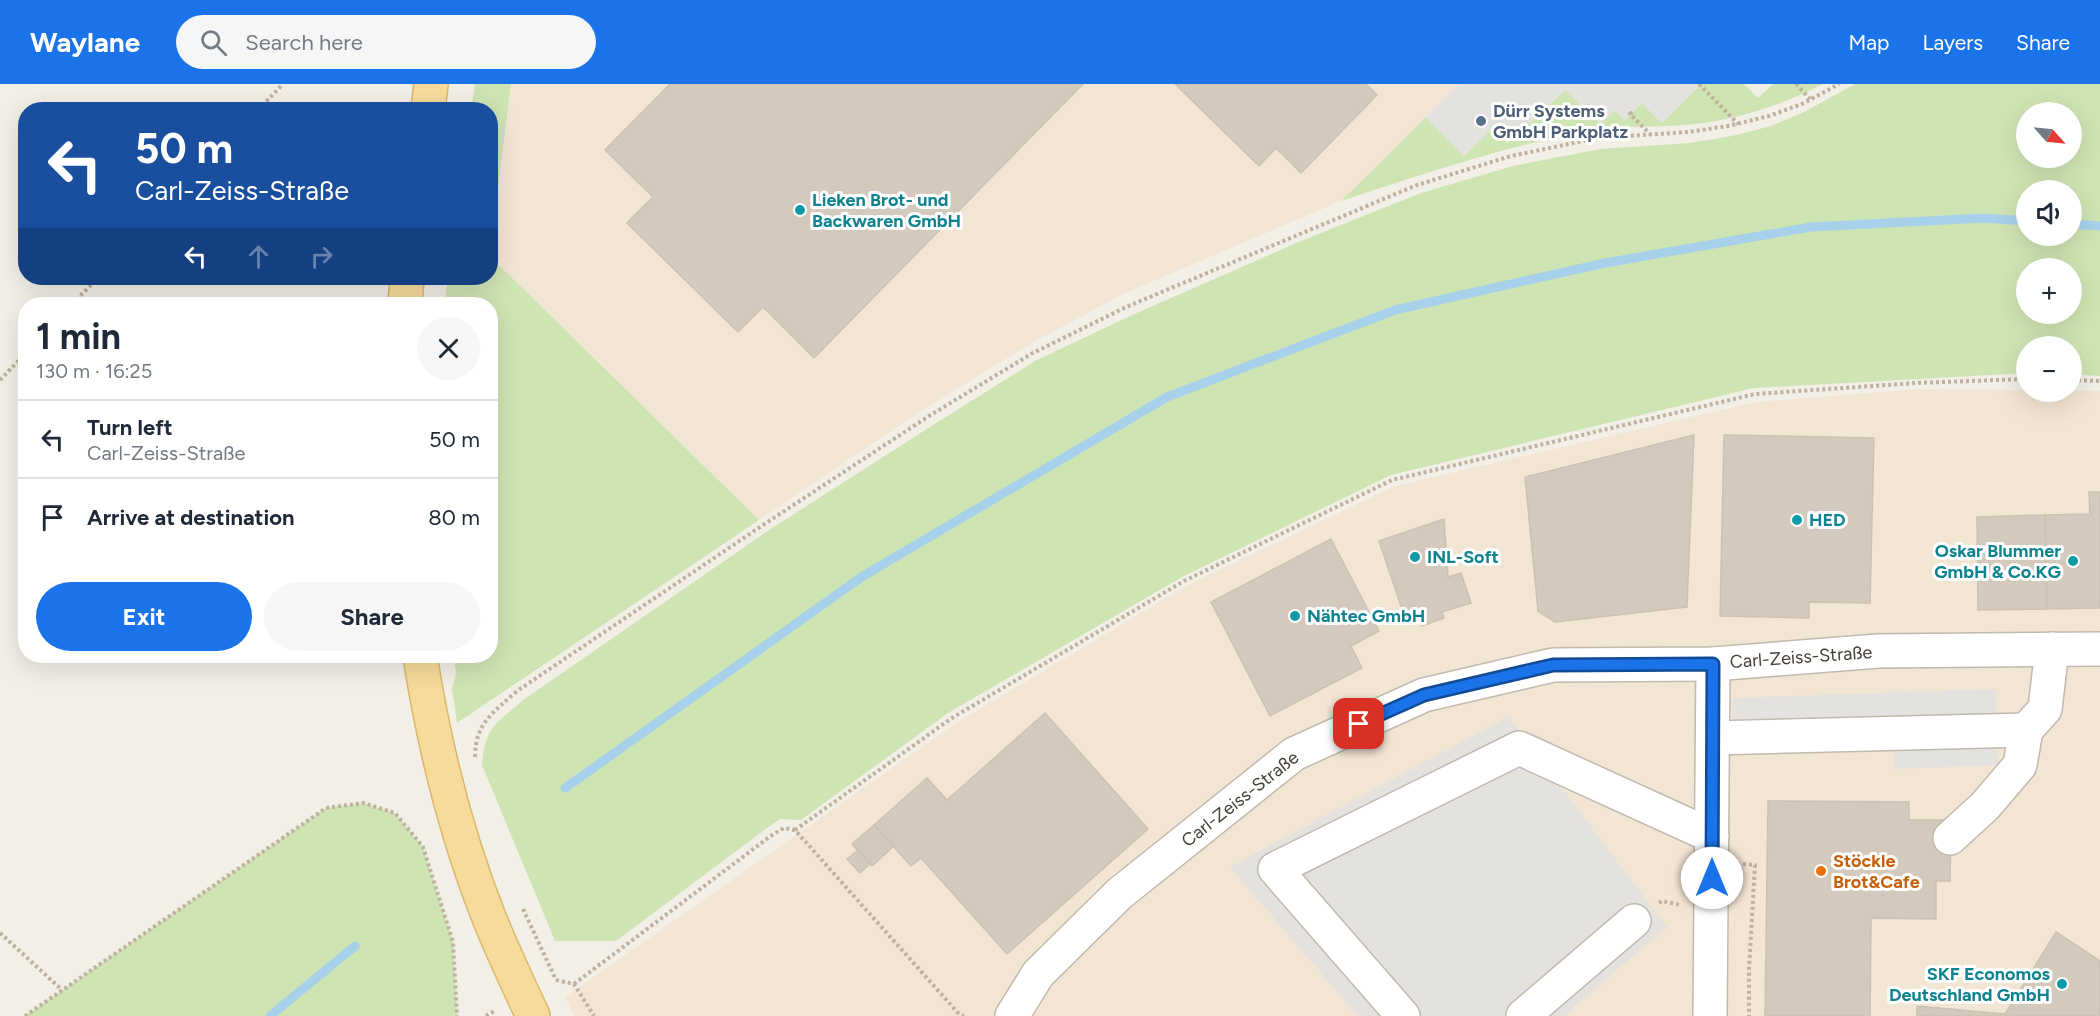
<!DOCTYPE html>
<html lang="en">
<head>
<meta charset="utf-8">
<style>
  body { margin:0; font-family:Figtree,sans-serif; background:#f6f6f7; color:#1f2937; height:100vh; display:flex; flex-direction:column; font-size:22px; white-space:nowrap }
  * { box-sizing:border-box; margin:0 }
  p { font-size:20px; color:#747a83 }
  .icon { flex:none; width:33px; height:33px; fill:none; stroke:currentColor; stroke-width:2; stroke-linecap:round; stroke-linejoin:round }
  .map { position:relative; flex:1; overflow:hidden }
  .side { position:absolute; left:18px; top:213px; width:480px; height:366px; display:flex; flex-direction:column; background:#fff; border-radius:24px; box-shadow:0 6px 24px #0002 }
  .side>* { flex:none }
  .guide { position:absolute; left:18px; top:18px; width:480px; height:183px; border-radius:24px; box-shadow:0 6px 24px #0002; background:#1a4fa0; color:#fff; overflow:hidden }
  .needle { width:39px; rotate:117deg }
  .buttons { position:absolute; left:2016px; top:18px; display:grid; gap:12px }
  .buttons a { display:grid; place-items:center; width:66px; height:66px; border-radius:50%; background:#fff; box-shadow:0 6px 24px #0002; font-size:30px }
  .pin { position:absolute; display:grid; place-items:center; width:51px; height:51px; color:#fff; margin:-26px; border-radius:12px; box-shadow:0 3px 9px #0006 }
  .me { position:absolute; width:66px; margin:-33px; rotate:0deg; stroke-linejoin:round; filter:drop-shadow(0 0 4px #0008) }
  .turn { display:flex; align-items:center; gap:21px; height:126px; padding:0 18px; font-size:27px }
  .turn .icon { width:78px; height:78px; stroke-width:2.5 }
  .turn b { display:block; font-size:42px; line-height:51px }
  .lanes { display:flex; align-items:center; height:57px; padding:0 18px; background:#0003; justify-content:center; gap:30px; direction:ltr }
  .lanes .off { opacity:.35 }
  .round { display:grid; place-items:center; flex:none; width:63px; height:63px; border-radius:32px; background:#f6f6f7 }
  .head { display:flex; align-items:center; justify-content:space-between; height:102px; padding:0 18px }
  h1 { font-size:36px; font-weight:700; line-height:45px }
  .action { display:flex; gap:12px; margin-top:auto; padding:12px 18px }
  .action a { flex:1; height:69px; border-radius:36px; background:#1a73e8; color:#fff; font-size:24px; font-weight:700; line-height:69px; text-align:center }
  .action a+a { background:#f6f6f7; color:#1f2937 }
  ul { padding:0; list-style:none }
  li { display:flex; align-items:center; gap:18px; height:78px; padding:0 18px; border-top:2px solid #e0e1e3 }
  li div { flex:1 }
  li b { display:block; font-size:22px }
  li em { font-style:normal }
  header { display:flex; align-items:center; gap:36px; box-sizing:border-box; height:84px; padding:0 30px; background:#1a73e8; color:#fff }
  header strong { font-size:28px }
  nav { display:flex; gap:33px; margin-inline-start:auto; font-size:21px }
  .search { width:420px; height:54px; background:#f6f6f7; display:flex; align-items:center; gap:15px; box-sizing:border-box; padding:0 21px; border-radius:33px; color:#747a83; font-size:22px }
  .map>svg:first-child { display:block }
  .commercial { fill:#f3e5d4 }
  .green { fill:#cfe4b3; fill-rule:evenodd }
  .parking { fill:#e4e2df }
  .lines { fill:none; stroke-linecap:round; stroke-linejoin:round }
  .stream { stroke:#a7d1eb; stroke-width:9 }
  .building { fill:#d3cabd; stroke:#cdc2b1; stroke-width:1.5 }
  .minor-casing { stroke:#c0b9ad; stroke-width:36 }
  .major-casing { stroke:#dbb76c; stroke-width:36 }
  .path { stroke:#beb19d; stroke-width:4; stroke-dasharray:3 3; stroke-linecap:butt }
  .minor { stroke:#fff; stroke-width:33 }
  .major { stroke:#f7db9b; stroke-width:33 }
  .route-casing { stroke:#114b97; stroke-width:15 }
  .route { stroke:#1a73e8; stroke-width:10 }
  .service-dot { fill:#5c6f8a; stroke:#fff; stroke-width:2 }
  .culture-dot { fill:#0f9aa8; stroke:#fff; stroke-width:2 }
  .food-dot { fill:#e8710a; stroke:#fff; stroke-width:2 }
  .labels { text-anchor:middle; stroke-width:6; stroke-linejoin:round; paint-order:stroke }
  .service-label { font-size:18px; font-weight:bold; fill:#4e5e75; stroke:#fff; text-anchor:start }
  .culture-label { font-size:18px; font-weight:bold; fill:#0d838f; stroke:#fff; text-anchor:start }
  .street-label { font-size:18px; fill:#453f37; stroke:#fff }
  .food-label { font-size:18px; font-weight:bold; fill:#c56008; stroke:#fff; text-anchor:start }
</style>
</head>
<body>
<header>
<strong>Waylane</strong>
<div class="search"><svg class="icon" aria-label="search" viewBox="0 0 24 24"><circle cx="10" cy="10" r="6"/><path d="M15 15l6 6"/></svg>Search here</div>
<nav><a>Map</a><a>Layers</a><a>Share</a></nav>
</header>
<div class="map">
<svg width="2100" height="932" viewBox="0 0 2100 932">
  <rect width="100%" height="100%" fill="#f2efe7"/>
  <g class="commercial">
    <path d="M511,0H1459L1341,117L1121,211L1027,262L924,325L759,436L491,173Z"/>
    <path d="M1915,305L2100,307V932H574L565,913L956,639L1188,501L1395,402L1756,318Z"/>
  </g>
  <g class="green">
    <path d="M475,0H511L491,161L490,26L471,25Z"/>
    <path d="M1701,0H1744L1758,14L1773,0H1823C1781,22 1732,37 1685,41C1655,44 1624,41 1594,46C1507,61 1424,90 1341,117L1426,33L1464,72L1492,44L1507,59L1565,6L1615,26L1625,36L1642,19L1662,39Z"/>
    <path d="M1855,0H2100V292L2072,290V262H2026V289L1754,304L1391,391L1182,493L948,629L801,736L780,735L767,744L616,857H555L482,681C485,642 496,640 523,616L766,448L933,341L1035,277L1130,232L1301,157L1421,109L1513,82L1600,65L1689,59L1732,52L1771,42L1804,28ZM2026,28H2072V74H2026ZM2072,106V152H2026V106ZM2072,184V230H2026V184Z"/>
    <path d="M491,173L759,436L457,639L452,605L456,590L454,572H490V220H444L448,194H490Z"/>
    <path d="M363,719L395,729L423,763L453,858L457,932H25L326,724Z"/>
  </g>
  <g class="parking">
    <path d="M1459,0H1701L1662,39L1642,19L1625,36L1615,26L1600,40L1565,6L1507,59L1492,45L1464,72L1426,33Z"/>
    <path d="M1996,605L1998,681L1895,685V656L1733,661L1732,614Z"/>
    <path d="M1508,633L1667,843L1564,932H1358L1230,783Z"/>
  </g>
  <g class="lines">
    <g class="stream">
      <path d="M2072,140L2100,142"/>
      <path d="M565,704L863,492L1167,313L1395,226L1605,179L1811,143L1984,134L2026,137"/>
      <path d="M270,932L355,862"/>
    </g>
  </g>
  <g class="building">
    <path d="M670,0H1083L814,274L763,223L738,248L627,139L653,113L605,66Z"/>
    <path d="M1175,0H1366L1377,11L1301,89L1276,64L1259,82Z"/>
    <path d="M1694,351L1687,523L1555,538L1538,527L1525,393Z"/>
    <path d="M1724,351L1874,354L1870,519L1809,518V534L1720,532Z"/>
    <path d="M2089,408H2100V524L2047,525L2045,431L2090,430Z"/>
    <path d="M2045,431L2047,525L1978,526L1977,433Z"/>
    <path d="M1444,435L1448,493L1461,489L1471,519L1442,528L1444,534L1422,542L1419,536L1407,540L1379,457Z"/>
    <path d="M1331,455L1379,547L1351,562L1362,584L1270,632L1211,518Z"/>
    <path d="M1045,629L1148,745L1007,870L921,774L911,782L874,741L927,694L947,716Z"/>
    <path d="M1768,717L1909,718V736H1951L1950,797H1936V835L1871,834L1870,932H1765Z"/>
    <path d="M874,741L894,762L872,782L852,760Z"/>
    <path d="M858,766L870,780L860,789L847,775Z"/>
    <path d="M2056,848L2100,877V932H1917V922L2005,930Z"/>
  </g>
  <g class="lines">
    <defs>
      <g id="minor">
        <path d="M1713,654L2026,646L2045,625L2052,565"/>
        <path d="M1950,754L1985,722L2020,681L2026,646"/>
        <path d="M1012,932L1038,890L1119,810L1294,670L1424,611L1553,581L1713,580L1878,567L2100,565"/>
        <path d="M1403,932L1275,785L1519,664L1712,752"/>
        <path d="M1523,932L1634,837"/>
        <path d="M1710,932L1713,580"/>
      </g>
      <g id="major">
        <path d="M428,26L431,0"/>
        <path d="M405,220L407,194"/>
        <path d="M420,572C434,661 456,751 490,836C503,868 518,900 533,932"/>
      </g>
    </defs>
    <use href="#minor" class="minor-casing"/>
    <use href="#major" class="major-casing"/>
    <g class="path">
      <path d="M1699,0L1738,40"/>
      <path d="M1796,0L1810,15"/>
      <path d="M258,26L283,0"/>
      <path d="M1632,28L1630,30L1650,50"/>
      <path d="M72,220L98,194"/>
      <path d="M0,296L26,269"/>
      <path d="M2072,296L2100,297"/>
      <path d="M475,673C475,639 494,628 517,607L763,441L929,332L1031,270L1126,223L1417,101L1511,72L1598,54L1688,48L1728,42L1769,32L1802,20L1839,0"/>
      <path d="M795,746L952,634L1184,497L1392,396L1755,310L1916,299L2026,295"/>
      <path d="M1743,780L1755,781L1749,885V932"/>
      <path d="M1659,819L1662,817L1681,821"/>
      <path d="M523,825L556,896"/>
      <path d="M0,849L62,906"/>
      <path d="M556,896L574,900L594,932"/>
      <path d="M574,900L772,751L784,744L795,746L959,930L964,932"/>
      <path d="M25,932L326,724L363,719L395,729L423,763L453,858L457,932"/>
      <path d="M486,932L496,926"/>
    </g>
    <use href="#minor" class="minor"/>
    <use href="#major" class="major"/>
  </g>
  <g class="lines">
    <defs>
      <path id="route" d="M1359,640L1424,611L1553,581L1713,580L1712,794"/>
    </defs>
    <use href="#route" class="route-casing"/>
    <use href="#route" class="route"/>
  </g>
  <circle class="service-dot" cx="1481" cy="37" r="6"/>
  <g class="culture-dot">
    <circle cx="800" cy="126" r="6"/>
    <circle cx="1797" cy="436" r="6"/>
    <circle cx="1415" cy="473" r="6"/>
    <circle cx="2073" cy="477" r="6"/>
    <circle cx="1295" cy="532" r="6"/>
    <circle cx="2062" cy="900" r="6"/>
  </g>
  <circle class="food-dot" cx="1821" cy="787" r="6"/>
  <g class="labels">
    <g class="service-label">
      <text x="1493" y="33">Dürr Systems<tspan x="1493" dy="21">GmbH Parkplatz</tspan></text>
    </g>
    <g class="culture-label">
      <text x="812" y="122">Lieken Brot- und<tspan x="812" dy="21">Backwaren GmbH</tspan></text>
      <text x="1809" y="442">HED</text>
      <text x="2061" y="473" text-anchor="end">Oskar Blummer<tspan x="2061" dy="21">GmbH &amp; Co.KG</tspan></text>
      <text x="1427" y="479">INL-Soft</text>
      <text x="1307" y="538">Nähtec GmbH</text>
      <text x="2050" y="896" text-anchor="end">SKF Economos<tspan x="2050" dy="21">Deutschland GmbH</tspan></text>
    </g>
    <g class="street-label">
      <text transform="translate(1801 573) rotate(-4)" y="6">Carl-Zeiss-Straße</text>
      <text transform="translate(1240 715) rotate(-38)" y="6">Carl-Zeiss-Straße</text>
    </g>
    <g class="food-label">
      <text x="1833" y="783">Stöckle<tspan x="1833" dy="21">Brot&amp;Cafe</tspan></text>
    </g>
  </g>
</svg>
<div class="buttons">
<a><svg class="needle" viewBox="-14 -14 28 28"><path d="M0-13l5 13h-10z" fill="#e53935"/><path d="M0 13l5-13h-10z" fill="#747a83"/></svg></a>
<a><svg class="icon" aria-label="sound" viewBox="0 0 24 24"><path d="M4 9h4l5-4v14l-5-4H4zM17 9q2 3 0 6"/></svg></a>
<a>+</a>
<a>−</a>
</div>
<div class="pin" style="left:1359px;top:640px;background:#d93025"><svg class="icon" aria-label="arrive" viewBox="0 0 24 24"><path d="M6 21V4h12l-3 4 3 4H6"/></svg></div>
<svg class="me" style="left:1712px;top:794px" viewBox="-20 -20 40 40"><circle r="19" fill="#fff"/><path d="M0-13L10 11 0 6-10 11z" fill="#1a73e8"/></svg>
<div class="guide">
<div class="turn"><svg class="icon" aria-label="left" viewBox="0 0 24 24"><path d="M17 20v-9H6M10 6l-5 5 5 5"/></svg><div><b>50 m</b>Carl-Zeiss-Straße</div></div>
<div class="lanes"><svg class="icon" aria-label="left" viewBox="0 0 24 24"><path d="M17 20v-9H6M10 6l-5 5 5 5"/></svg><svg class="icon off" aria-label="ahead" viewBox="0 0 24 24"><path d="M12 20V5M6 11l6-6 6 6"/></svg><svg class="icon off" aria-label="right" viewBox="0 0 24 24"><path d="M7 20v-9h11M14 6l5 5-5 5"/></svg></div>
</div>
<section class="side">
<div class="head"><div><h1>1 min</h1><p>130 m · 16:25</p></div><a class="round"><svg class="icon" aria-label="close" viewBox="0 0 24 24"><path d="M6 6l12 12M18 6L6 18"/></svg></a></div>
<ul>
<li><svg class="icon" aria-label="left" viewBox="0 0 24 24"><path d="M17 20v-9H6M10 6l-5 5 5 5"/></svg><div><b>Turn left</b><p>Carl-Zeiss-Straße</p></div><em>50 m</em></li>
<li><svg class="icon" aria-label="arrive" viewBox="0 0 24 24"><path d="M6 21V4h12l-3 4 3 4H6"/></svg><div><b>Arrive at destination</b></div><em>80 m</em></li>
</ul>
<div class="action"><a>Exit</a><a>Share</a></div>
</section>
</div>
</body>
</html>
